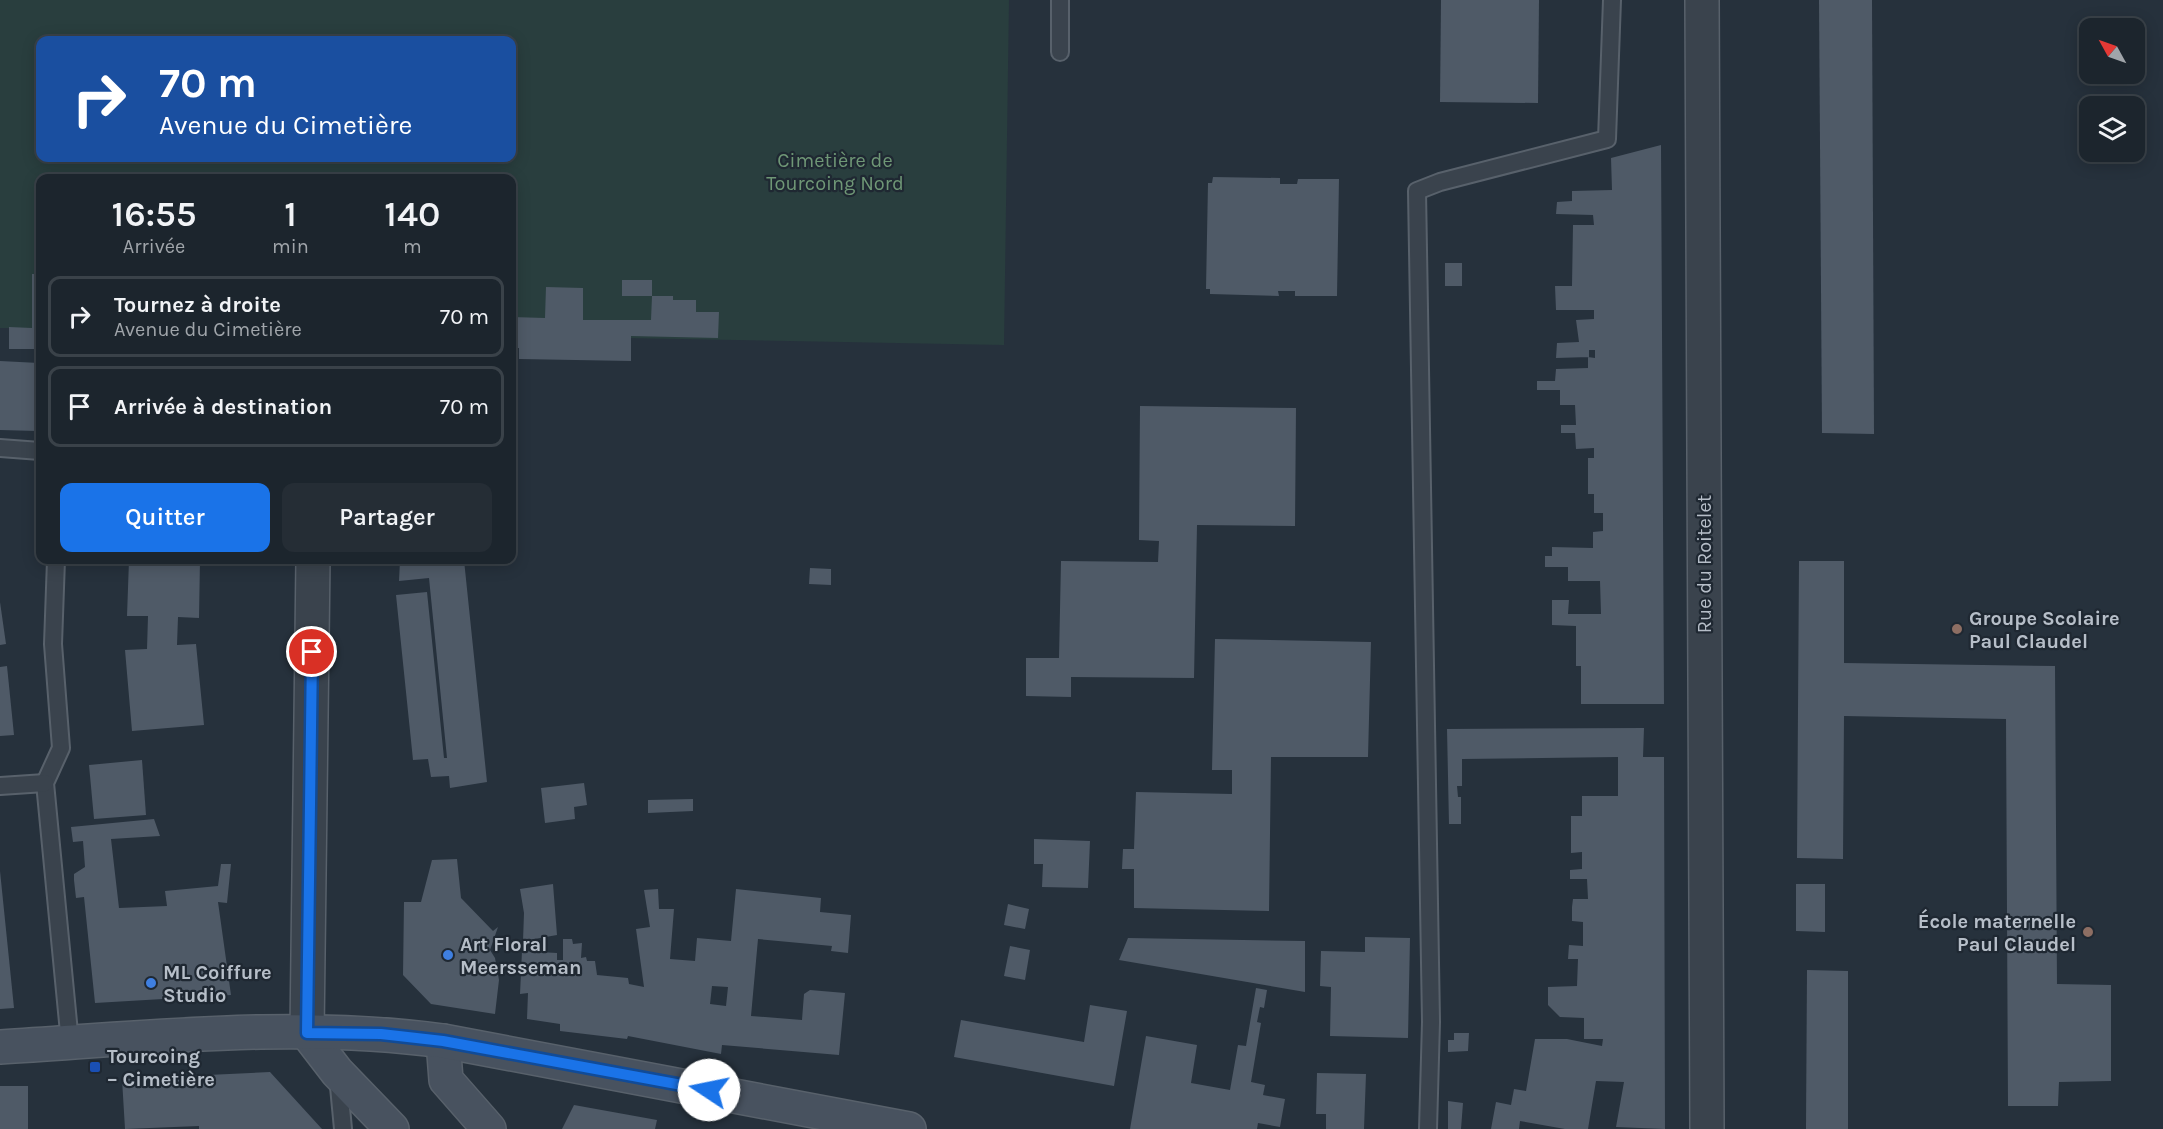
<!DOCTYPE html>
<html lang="fr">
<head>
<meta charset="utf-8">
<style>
  body { margin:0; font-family:Karla,sans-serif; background:#252d35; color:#f1f3f6; height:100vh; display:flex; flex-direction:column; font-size:22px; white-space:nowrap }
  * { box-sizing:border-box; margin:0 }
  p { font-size:20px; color:#a0a5aa }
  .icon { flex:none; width:33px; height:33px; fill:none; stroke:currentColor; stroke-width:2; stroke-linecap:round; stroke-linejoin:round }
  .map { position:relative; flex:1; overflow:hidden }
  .drawer { position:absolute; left:36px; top:174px; width:480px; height:390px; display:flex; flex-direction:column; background:#1c252d; border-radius:12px; box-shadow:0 3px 15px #0003,0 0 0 2px #3a4249 }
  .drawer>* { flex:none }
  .hud { position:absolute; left:36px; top:36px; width:480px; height:126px; border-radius:12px; box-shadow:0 3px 15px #0003,0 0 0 2px #3a4249; background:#1a4fa0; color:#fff; overflow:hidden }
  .needle { width:39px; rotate:310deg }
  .tools { position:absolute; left:2079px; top:18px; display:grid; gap:12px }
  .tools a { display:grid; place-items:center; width:66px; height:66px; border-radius:12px; background:#1c252d; box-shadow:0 3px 15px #0003,0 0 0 2px #3a4249; font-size:30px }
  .pin { position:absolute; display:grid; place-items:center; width:51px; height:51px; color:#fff; margin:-26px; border:3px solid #fff; border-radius:50%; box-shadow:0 2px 6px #0007 }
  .me { position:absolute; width:66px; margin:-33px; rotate:281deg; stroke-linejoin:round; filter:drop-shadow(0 0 4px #0008) }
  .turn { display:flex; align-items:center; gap:21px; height:126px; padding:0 24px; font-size:27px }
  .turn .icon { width:78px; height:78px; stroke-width:2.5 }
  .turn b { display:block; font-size:42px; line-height:51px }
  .eta { display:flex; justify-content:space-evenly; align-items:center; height:102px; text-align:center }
  .eta b { font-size:36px; font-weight:600; line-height:42px }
  .primary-button { display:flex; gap:12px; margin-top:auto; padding:12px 24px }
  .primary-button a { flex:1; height:69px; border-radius:12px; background:#1a73e8; color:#fff; font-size:24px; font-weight:600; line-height:69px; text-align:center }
  .primary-button a+a { background:#252d35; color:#f1f3f6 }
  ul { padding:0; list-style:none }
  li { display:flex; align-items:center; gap:18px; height:81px; margin:0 12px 9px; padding:0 12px; border:3px solid #3a4249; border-radius:12px }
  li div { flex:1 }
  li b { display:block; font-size:22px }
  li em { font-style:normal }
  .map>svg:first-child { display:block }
  .green { fill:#293e3e; fill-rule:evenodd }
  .building { fill:#4f5a67; fill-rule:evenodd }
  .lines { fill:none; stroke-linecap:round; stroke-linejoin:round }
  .lane-casing { stroke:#58616b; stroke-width:20 }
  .street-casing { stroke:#58616b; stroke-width:36 }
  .secondary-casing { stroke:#58616b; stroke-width:36 }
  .lane { stroke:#3a434d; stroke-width:16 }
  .street { stroke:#3a434d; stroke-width:33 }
  .secondary { stroke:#48525f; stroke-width:33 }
  .route-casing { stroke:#114b97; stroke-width:15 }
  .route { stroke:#1a73e8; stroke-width:10 }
  .education-dot { fill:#8d6e63; stroke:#1f2832; stroke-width:2 }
  .shop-dot { fill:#3f7fe0; stroke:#1f2832; stroke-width:2 }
  .transit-dot { fill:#1a4fb4; stroke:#1f2832; stroke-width:2 }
  .labels { text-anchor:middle; stroke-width:4.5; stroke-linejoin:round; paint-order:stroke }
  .park-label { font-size:20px; fill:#6f9776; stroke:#1f2832 }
  .street-label { font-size:20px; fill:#b6bec8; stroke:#1f2832 }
  .poi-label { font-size:20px; font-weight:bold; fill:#b6bec8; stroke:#1f2832; text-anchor:start }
</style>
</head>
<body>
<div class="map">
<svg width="2163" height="1129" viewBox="0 0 2163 1129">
  <rect width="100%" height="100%" fill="#26313c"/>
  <path class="green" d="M0,0H1009L1004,345L512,336V178H40V328H0ZM40,40H512V158H40Z"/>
  <g class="building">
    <path d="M1441,0H1539L1538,103L1440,102Z"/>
    <path d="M1819,0H1872L1874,434L1822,433Z"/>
    <path d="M1661,145L1664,704H1581V666H1576V626L1552,625V600H1569L1568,614H1601L1600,581H1568V567H1545V556H1552V547L1593,548V532L1603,531V513H1594V494H1588V458H1594V448L1576,449L1575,433H1561V425H1576L1575,405H1560V390H1537V381H1555L1556,369L1588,368V357L1595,358V350H1589V357L1556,358L1557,343L1579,342L1576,320L1594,319V310H1556L1555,286H1572L1573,225H1594L1593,215L1556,214L1557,202L1572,201V191L1612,190L1611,158Z"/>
    <path d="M1213,177L1280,178V184H1297L1298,179H1339L1337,296H1295V291H1278L1279,296L1210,294V289H1206L1208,183H1212Z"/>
    <rect x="1445" y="263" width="17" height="23"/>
    <path d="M32,274H40V349H9V327L32,328Z"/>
    <rect x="622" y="280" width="30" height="16"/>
    <path d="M546,287L583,288V320H651L652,296H673V300H696V312H719L718,338L631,336V361L519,359V348H512V317L545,318Z"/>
    <path d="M0,361L39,363L37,431L0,430Z"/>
    <path d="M1140,406L1296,408L1295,526L1197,525L1194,678L1071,677V697L1026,696V658H1059L1061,561L1158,562L1159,541L1139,540Z"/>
    <path d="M129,560H200L199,618L178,617L177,645L196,644L204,725L132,731L125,650L147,649L148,616H127Z"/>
    <path d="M400,560H464L487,782L450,788L449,776L431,777L428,759L413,760L396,595L427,592L444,758H447L429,578L399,581Z"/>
    <path d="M1799,561H1844V663L2055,666L2057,984L2111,985V1081L2059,1082L2058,1106H2008L2006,719L1844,716L1843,859L1797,858Z"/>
    <path d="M810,568L831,569V585L809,584Z"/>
    <path d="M0,602L6,644L0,645Z"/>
    <path d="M1215,639L1371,642L1368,757H1271L1269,911L1134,908V869H1122L1123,849H1134L1136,792L1232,794V770H1212Z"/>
    <path d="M7,666L14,735L0,736V667Z"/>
    <path d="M1644,728L1643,757H1664L1665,1129L1616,1127L1624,1082L1596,1081L1588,1129H1565L1520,1121L1519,1129H1491L1496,1102L1511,1105L1514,1089L1526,1091L1535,1039H1567L1602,1046L1603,1039H1584V1018L1560,1017L1548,1005V987L1577,986L1578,959H1568L1569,945L1583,946V922L1572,921V907L1573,899H1588L1587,879H1570V870L1582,869V852L1571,853V816H1582V796H1618V757L1462,759V786H1457L1458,797H1461V824H1449L1447,729Z"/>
    <path d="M142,760L146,815L94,819L89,765Z"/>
    <path d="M584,783L587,805L574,807L575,819L545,823L541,788Z"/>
    <path d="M693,799V811L648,813V800Z"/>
    <path d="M154,819L160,836L111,839L119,908L167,906L165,891L218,886L221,864H231L227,903L218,902L231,995L95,1003L84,897L76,898L74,880V874L85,867L83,841L73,842L71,827Z"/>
    <path d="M1034,839L1090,841L1088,888L1042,887L1043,864H1034Z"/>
    <path d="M457,859L461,898L493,931L498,927L490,950L495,958L499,980L495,1014L431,1004L403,975L404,902H421L432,860Z"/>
    <path d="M0,871L14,1008L0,1009Z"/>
    <path d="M553,884L557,935L523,941L524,913L520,889Z"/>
    <path d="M1796,884H1825V932L1796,931Z"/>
    <path d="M658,889L659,909H674L670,959L695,961L697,938L731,941L736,889L821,898L820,912L851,915L848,953L831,951L832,946L758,939L751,1016L802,1020L804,994L810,990L845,993L839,1055L722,1045L721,1054L628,1036L627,1039L560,1031V1024L527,1019L528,993L520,994L522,951L557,953V960H563V939H572L573,944L582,943L581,958L586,957L587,961H595L597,975L628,978L629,984L644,987L636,929L650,927L644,890ZM712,986L728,987L726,1006L710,1004Z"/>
    <path d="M1008,904L1029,909L1025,929L1004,925Z"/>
    <path d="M1365,937L1410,938L1408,1038L1330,1036L1331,987L1320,986L1321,951L1365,952Z"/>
    <path d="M1128,938L1305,941V992L1119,960Z"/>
    <path d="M1010,946L1030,950L1025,980L1004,976Z"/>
    <path d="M1807,970L1848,971V1129H1806Z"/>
    <path d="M1256,988L1267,990L1264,1008L1260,1007L1257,1022L1261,1023L1251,1082L1265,1085L1263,1095L1285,1099L1280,1127L1258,1123L1257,1129H1130L1146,1036L1197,1045L1191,1083L1230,1090L1238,1045L1246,1046Z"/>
    <path d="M1090,1005L1127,1011L1114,1086L954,1057L961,1020L1084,1042Z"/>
    <path d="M1454,1033H1469L1468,1051L1448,1052V1040H1454Z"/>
    <path d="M270,1072L322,1129H199V1126L125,1129L122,1079Z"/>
    <path d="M1317,1073L1366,1074L1364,1129H1326V1114H1316Z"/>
    <rect x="0" y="1086" width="28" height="43"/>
    <path d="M1448,1101L1463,1103L1461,1129H1448Z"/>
    <path d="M574,1105L657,1120L655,1129H562Z"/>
  </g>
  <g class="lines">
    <defs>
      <g id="lane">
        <path d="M1060,0V52"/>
        <path d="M0,448L40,451"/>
        <path d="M56,560L53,644L61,748L45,783L70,1043"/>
        <path d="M0,786L45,783"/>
        <path d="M338,1076L343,1129"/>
        <path d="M1428,1129L1431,1022L1417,191L1440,182L1607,139L1612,0"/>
      </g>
      <g id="street">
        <path d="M1702,0L1707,1129"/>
        <path d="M307,1033L313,560"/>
      </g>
      <g id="secondary">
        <path d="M307,1033L337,1072L392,1129"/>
        <path d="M443,1041L446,1080L489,1129"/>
        <path d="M0,1047C147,1038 297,1021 443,1041L909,1129"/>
      </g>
    </defs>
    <use href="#lane" class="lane-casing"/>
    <use href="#street" class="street-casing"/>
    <use href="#secondary" class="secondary-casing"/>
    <use href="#lane" class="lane"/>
    <use href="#street" class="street"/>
    <use href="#secondary" class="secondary"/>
  </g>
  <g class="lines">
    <defs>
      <path id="route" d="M312,652L307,1033L381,1034L443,1041L709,1090"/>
    </defs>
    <use href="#route" class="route-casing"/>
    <use href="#route" class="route"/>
  </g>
  <g class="education-dot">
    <circle cx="1957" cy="629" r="6"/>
    <circle cx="2088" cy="932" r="6"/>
  </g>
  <g class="shop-dot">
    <circle cx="448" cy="955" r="6"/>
    <circle cx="151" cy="983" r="6"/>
  </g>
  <rect class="transit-dot" x="89" y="1061" width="12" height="12" rx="3"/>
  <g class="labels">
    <g class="park-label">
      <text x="835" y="167">Cimetière de<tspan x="835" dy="23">Tourcoing Nord</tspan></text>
    </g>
    <g class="street-label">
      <text transform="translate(1704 564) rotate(-90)" y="7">Rue du Roitelet</text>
    </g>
    <g class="poi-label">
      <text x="1969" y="625">Groupe Scolaire<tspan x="1969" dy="23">Paul Claudel</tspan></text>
      <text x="2076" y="928" text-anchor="end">École maternelle<tspan x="2076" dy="23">Paul Claudel</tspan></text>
      <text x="460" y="951">Art Floral<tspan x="460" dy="23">Meersseman</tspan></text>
      <text x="163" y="979">ML Coiffure<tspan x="163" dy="23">Studio</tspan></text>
      <text x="107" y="1063">Tourcoing<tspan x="107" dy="23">– Cimetière</tspan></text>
    </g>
  </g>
</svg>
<div class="tools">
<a><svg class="needle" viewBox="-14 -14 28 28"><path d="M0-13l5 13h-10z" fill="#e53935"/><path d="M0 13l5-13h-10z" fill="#a0a5aa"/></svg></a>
<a><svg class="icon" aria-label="layers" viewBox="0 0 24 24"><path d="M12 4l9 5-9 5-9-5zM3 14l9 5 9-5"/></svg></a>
</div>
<div class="pin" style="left:312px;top:652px;background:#d93025"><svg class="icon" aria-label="arrive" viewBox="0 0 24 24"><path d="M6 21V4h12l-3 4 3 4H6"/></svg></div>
<svg class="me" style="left:709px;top:1090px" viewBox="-20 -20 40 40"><circle r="19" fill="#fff"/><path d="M0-13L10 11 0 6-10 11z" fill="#1a73e8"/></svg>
<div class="hud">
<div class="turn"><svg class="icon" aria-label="right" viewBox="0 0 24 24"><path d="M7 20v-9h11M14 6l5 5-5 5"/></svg><div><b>70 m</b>Avenue du Cimetière</div></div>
</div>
<section class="drawer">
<div class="eta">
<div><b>16:55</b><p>Arrivée</p></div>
<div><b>1</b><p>min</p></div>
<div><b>140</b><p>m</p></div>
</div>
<ul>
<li><svg class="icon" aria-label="right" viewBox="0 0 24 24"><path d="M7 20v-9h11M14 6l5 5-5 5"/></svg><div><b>Tournez à droite</b><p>Avenue du Cimetière</p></div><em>70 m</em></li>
<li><svg class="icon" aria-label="arrive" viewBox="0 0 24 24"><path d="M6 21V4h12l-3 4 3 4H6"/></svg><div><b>Arrivée à destination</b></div><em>70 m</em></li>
</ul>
<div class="primary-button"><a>Quitter</a><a>Partager</a></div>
</section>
</div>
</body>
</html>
